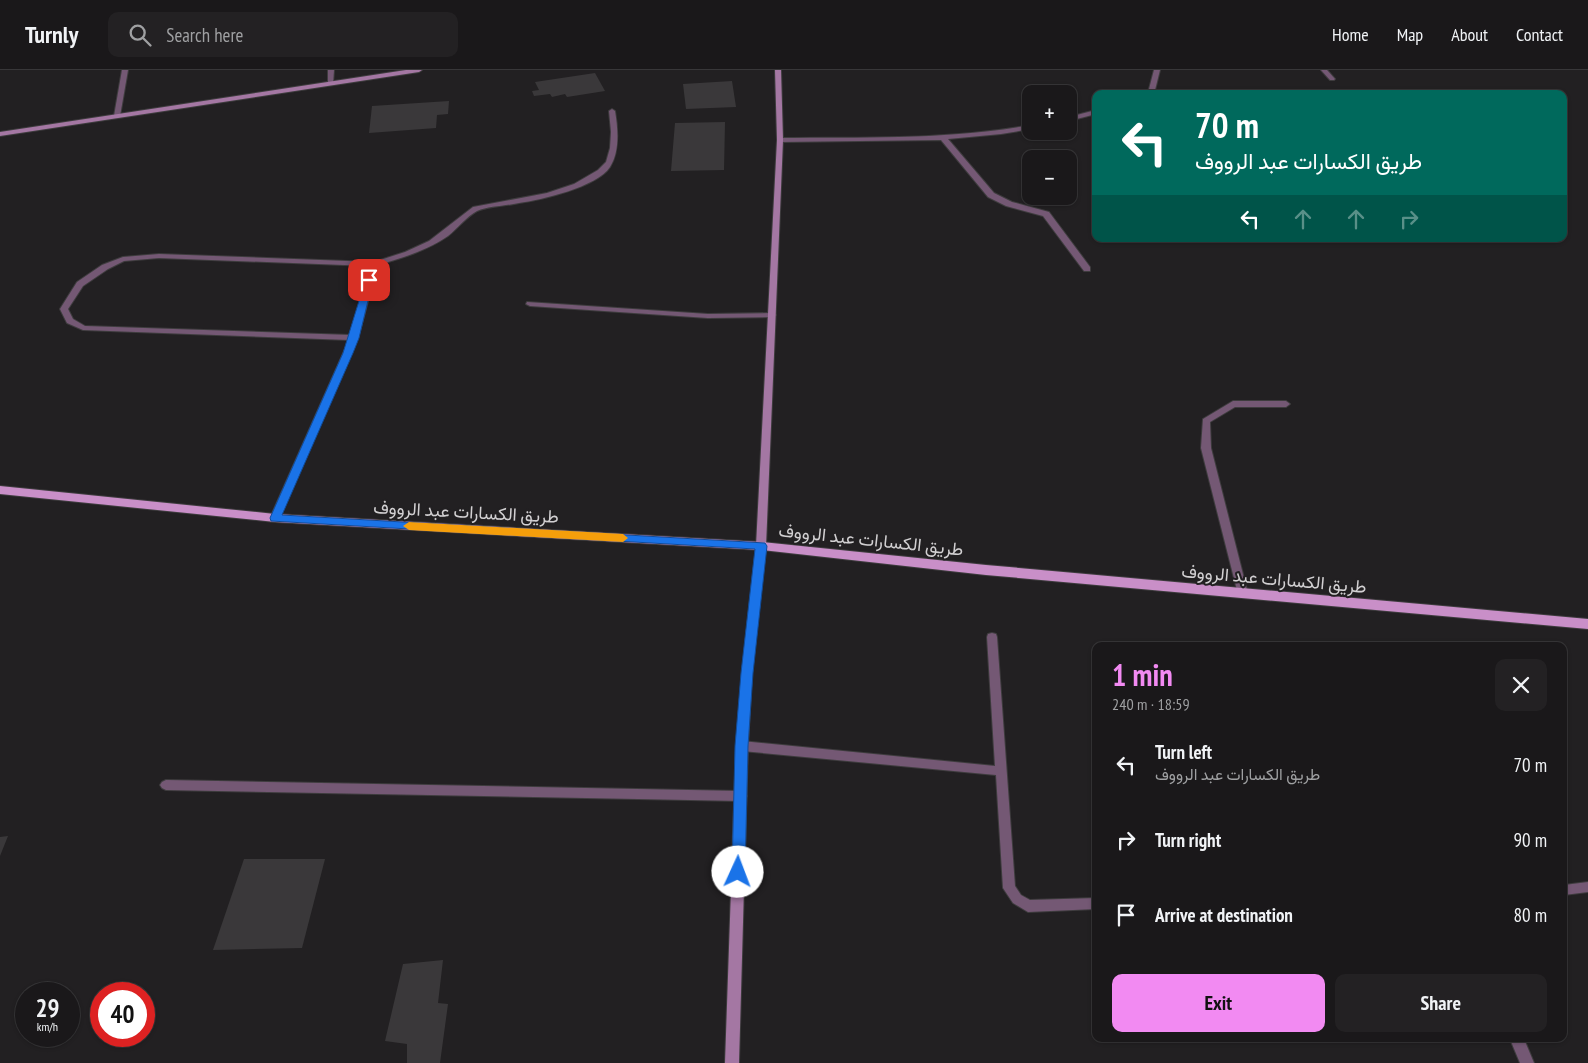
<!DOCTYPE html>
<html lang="en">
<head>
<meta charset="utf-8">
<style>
  body { margin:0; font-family:"PT Sans Narrow",Vazirmatn,sans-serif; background:#232123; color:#f1f3f6; height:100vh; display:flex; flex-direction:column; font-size:19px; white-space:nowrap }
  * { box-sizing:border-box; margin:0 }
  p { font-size:16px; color:#9fa0a2 }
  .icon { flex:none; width:28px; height:28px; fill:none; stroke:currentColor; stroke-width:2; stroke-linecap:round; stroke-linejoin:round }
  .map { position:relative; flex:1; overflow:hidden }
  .sheet { position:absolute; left:1092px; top:572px; width:475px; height:400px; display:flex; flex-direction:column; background:#1a181a; border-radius:10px; box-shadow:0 1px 4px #0004,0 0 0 1px #383739 }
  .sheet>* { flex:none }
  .top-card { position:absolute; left:1092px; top:20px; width:475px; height:152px; border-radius:10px; box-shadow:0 1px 4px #0004,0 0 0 1px #383739; background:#00695c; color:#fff; overflow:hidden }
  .fabs { position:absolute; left:1022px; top:15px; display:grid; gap:10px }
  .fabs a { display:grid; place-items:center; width:55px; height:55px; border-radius:10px; background:#1a181a; box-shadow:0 1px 4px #0004,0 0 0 1px #383739; font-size:25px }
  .speed { position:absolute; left:15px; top:912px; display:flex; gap:10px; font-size:25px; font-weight:700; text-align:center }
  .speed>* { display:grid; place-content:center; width:65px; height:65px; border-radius:50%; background:#1a181a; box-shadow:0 1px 4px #0004,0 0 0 1px #383739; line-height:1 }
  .speed small { font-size:12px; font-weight:400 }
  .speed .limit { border:8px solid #d22; background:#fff; color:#111 }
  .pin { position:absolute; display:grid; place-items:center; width:42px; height:42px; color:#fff; margin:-21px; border-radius:10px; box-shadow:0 2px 8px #0006 }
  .me { position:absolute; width:55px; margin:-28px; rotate:2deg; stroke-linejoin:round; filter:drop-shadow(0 0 4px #0008) }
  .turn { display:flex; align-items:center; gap:18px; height:105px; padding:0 20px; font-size:22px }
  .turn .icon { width:65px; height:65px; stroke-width:2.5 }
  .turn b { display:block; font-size:35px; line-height:42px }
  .lanes { display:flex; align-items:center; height:48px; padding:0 20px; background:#0003; justify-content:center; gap:25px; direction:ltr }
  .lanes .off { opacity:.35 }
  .round { display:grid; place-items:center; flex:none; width:52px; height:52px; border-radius:10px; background:#232123 }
  .head { display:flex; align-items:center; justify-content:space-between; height:85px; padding:0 20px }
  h1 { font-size:30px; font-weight:800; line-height:38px; color:#f28af2 }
  .cta { display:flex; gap:10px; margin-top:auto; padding:10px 20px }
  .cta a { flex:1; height:58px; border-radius:10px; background:#f28af2; color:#111; font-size:20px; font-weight:800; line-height:58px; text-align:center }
  .cta a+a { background:#232123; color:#f1f3f6 }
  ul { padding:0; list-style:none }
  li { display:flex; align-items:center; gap:15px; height:75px; padding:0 20px }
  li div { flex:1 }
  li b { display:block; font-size:19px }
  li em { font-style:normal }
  header { display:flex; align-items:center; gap:30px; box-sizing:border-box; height:70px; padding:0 25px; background:#1a181a; border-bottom:1px solid #383739 }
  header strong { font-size:24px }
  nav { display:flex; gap:28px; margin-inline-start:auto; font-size:18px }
  .search { width:350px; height:45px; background:#232123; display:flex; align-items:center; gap:12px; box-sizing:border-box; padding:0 18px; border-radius:10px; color:#9fa0a2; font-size:19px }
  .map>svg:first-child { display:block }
  .building { fill:#3a383a }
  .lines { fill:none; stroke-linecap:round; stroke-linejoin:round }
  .street-casing { stroke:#3e3c3e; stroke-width:2 }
  .secondary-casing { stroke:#3e3c3e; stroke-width:2 }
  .primary-casing { stroke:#3e3c3e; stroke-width:2 }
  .street { fill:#745874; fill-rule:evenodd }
  .secondary { fill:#a477a3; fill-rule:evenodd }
  .primary { fill:#c98fc8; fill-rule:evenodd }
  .route { fill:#1a73e8; stroke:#114b97 }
  .slow { fill:#f59e0b }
  .labels { text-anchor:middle; stroke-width:4; stroke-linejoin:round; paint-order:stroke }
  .street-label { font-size:18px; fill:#d2d0d2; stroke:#222022 }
</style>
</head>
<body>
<header>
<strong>Turnly</strong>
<div class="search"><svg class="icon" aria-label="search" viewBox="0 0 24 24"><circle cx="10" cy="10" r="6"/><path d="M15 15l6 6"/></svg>Search here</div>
<nav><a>Home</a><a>Map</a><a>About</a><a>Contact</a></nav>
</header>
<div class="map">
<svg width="1588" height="993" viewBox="0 0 1588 993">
  <rect width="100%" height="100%" fill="#222022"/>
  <g class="building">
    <path d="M595,3L605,21L567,27L565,24L552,27L550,24L534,26L532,21L539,20L535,12Z"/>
    <path d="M732,11L736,37L686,39L683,14Z"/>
    <path d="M449,31L448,44L437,45L436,58L369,63L372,36Z"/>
    <path d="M725,52L724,100L671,101L675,53Z"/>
    <path d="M8,766L0,786V767Z"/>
    <path d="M244,789H325L302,878L213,880Z"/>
    <path d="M443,890L438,933L448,934L440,993H407V974L385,971L403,894Z"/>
  </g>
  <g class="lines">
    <defs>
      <g id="street">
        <path d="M122,0H128L120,46L117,48L114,46Z"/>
        <path d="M328,0H334L333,14L328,13Z"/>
        <path d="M1154,0H1160L1155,20L1150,24H1141L1149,19Z"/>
        <path d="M1321,0H1327L1335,9L1334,10H1330Z"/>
        <path d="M612,39L615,41C618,59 620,81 610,97C597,117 541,130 519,133C506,136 489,136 477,141C466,147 458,158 448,166C426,181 402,188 378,195L358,268L278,450H272L270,448L349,270L83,260L67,253L60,239L77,212L102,195L123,187L159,184L374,192L405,182L429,171L473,137L547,123L574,114L598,100L606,92L610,78L611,62L609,41ZM159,188L370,196L351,265L85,256L73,249L68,239L83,216L108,199L124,191Z"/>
        <path d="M1096,40V44L1069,51V47Z"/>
        <path d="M1031,55V59L1001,64L948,69L994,123L1012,132L1049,142L1090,197V201H1084L1043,146L1006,136L988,127L941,70L780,72L777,70L780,68C864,67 948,70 1031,55Z"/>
        <path d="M527,232L708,244L772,243L776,245L772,247L708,248L530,236L526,234Z"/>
        <path d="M1233,331H1286L1290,334L1286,337H1235L1210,352L1211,378L1248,524L1243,528L1238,524L1201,378L1203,349Z"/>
        <path d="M992,563L996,564L997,567L1015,816L1021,825L1030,830L1096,828V839L1028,842L1013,833L1003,818L996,705L742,681L738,679L736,676L738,673L742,671L995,696L987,567L988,564Z"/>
        <path d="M166,710L741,721L745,723L747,726L745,729L741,731L166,720L162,718L160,715L162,712Z"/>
        <path d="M1588,812V822L1564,825V815Z"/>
        <path d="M1510,969H1524L1534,993H1520Z"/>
      </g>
      <g id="secondary">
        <path d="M406,0H422L419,2L0,66V62Z"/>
        <path d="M775,0H781L783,70L766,476L752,603L748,676L739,993H725L736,676L742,603L756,476L777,70Z"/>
      </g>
      <path id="primary" d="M0,416L275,444L761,472L986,495L1588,549V559L986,505L761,480L275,452L0,424Z"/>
    </defs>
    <use href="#street" class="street-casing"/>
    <use href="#secondary" class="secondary-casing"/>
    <use href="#primary" class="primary-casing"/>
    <use href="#street" class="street"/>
    <use href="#secondary" class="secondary"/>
    <use href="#primary" class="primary"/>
  </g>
  <path class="route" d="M366,208H369L373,210L359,268L353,283L282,445L765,473L767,476L753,603L748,676L745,802L743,807L738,808L734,807L732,802L735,676L741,603L755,479L271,451L270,448L343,283Z"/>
  <path class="slow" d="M409,452L623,464L628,468L623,472L409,460L403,456Z"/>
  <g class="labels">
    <g class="street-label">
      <text transform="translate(466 442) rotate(3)" y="6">طريق الكسارات عبد الرووف</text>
      <text transform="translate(871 470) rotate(6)" y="6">طريق الكسارات عبد الرووف</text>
      <text transform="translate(1274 509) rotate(5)" y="6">طريق الكسارات عبد الرووف</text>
    </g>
  </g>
</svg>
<div class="fabs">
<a>+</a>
<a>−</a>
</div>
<div class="speed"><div>29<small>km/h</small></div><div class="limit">40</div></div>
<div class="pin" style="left:369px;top:210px;background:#d93025"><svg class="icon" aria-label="arrive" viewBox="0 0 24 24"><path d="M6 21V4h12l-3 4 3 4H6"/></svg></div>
<svg class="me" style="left:738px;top:802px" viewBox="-20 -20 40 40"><circle r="19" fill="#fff"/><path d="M0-13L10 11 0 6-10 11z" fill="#1a73e8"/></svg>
<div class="top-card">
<div class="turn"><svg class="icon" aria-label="left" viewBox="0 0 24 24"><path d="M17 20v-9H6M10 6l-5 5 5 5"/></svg><div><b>70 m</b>طريق الكسارات عبد الرووف</div></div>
<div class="lanes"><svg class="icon" aria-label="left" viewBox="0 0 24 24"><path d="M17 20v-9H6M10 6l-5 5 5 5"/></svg><svg class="icon off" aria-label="ahead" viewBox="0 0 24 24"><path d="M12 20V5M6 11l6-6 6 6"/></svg><svg class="icon off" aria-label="ahead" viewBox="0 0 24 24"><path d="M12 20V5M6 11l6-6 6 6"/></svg><svg class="icon off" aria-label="right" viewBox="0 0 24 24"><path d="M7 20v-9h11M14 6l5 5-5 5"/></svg></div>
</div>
<section class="sheet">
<div class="head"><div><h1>1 min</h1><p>240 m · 18:59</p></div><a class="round"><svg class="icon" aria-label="close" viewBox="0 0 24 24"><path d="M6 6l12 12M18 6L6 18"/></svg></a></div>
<ul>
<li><svg class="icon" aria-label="left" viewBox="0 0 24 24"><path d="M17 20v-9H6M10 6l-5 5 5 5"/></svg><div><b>Turn left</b><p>طريق الكسارات عبد الرووف</p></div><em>70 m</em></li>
<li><svg class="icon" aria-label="right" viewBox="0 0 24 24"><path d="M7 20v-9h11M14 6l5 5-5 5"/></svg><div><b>Turn right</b></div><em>90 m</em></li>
<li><svg class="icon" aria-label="arrive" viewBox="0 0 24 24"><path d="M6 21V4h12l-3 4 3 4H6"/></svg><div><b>Arrive at destination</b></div><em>80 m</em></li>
</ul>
<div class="cta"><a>Exit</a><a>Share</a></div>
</section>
</div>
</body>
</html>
